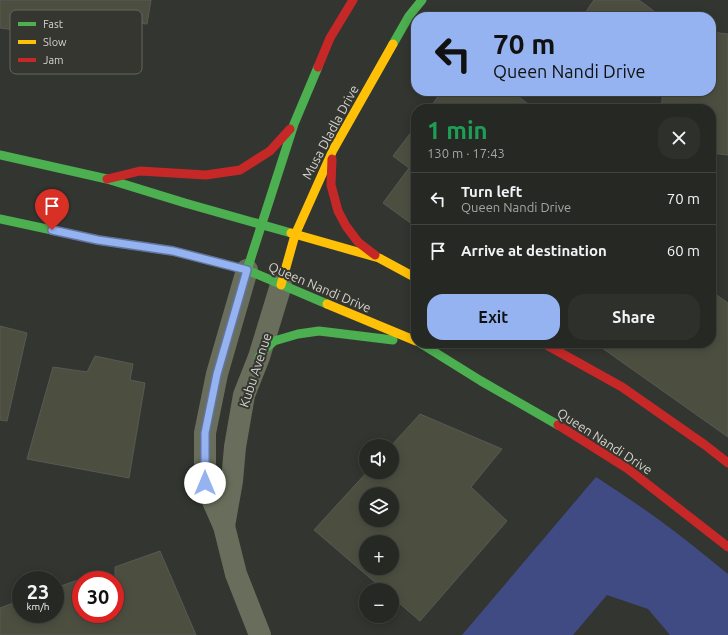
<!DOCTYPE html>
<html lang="en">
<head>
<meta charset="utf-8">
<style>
  body { margin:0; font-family:Ubuntu,sans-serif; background:#2e302c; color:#f1f3f6; height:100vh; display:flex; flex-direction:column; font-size:15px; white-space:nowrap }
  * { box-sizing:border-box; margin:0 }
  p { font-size:13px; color:#a4a6a6 }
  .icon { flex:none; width:22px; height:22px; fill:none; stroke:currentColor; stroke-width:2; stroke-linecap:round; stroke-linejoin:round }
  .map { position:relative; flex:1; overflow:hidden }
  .panel { position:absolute; left:411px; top:104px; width:305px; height:244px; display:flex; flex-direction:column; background:#262824; border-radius:16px; box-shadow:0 2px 10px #0003,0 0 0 1px #424441 }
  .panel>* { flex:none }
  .guide { position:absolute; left:411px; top:12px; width:305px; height:84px; border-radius:16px; box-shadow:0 2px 10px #0003,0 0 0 1px #424441; background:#95b2f1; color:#111; overflow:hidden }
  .buttons { position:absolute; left:359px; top:439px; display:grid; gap:8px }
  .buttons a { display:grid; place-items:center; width:40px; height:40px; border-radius:50%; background:#262824; box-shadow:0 2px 10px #0003,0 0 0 1px #424441; font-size:20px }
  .speed { position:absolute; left:12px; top:571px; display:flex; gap:8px; font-size:20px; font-weight:700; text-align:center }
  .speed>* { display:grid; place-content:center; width:52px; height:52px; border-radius:50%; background:#262824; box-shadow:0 2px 10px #0003,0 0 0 1px #424441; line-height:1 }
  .speed small { font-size:10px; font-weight:400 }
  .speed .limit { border:6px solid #d22; background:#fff; color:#111 }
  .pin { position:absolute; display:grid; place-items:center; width:34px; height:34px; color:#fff; margin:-41px -17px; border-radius:50% 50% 50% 0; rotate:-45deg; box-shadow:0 0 4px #0007 }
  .pin .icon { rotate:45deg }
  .me { position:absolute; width:44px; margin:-22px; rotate:0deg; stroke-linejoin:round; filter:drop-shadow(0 0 3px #0008) }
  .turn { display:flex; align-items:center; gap:14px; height:84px; padding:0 16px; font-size:18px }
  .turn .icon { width:52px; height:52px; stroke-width:2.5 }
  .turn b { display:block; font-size:28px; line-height:34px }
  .round { display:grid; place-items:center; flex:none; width:42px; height:42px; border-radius:16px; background:#2e302c }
  .summary { display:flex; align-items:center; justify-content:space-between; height:68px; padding:0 16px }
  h1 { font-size:24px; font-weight:700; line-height:30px; color:#1e9e55 }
  .button { display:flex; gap:8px; margin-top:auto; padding:8px 16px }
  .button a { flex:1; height:46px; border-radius:16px; background:#95b2f1; color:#111; font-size:16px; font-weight:700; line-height:46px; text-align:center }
  .button a+a { background:#2e302c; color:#f1f3f6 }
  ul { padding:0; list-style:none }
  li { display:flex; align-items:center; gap:12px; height:52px; padding:0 16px; border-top:1px solid #424441 }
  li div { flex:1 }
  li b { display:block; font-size:15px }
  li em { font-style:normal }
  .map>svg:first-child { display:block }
  .green { fill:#404b84 }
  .building { fill:#4c4f40; stroke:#585956; fill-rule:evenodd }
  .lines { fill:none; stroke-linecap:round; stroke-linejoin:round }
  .street { stroke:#696e5c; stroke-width:22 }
  .fast { stroke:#4caf50; stroke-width:9 }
  .slow { stroke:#ffc107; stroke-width:9 }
  .jam { stroke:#c62828; stroke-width:9 }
  .route-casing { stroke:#61749d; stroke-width:10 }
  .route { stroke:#95b2f1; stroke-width:7 }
  .labels { text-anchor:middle; stroke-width:4; stroke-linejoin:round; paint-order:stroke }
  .street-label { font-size:13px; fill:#d4d5d0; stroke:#34362f }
  .key { fill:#34362f; stroke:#64665f; stroke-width:1 }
  .key-label { font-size:11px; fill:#d4d5d0 }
</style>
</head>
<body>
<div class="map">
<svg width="728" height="635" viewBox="0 0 728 635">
  <rect width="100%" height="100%" fill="#333530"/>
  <path class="green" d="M596,477C627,497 658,518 687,541C701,552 714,563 728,574V635H670L648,609L607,595L573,635H462Z"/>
  <g class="building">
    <path d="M0,0H151L147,24L137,23L133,45L0,28Z"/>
    <path d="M594,0H639L662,17H582Z"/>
    <path d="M711,32L728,34V155L711,153V109H661L663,91H711Z"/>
    <path d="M442,91H511L535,109H429Z"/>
    <path d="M416,126V227L383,203L409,168L393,156Z"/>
    <path d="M711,291L728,303V437L595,343H711Z"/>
    <path d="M0,326L27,333L7,421L0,420Z"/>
    <path d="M95,356L133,364L130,380L145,383L129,478L27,459L53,367L87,372Z"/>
    <path d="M420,414L502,449L471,487L507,521L420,621L392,597V590H384L314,530L367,472H392V446H391ZM366,494H392V520H366ZM366,542H392V568H366Z"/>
    <path d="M160,551L196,635H0V608L21,600V614H55V588L81,579V614H115V567Z"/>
  </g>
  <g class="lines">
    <g class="street">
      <path d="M247,270L217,374L205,433V483L224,526L236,574L260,635"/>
      <path d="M224,526L232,481L235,447L244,395L259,357L281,285"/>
    </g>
    <g class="fast">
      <path d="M393,44L409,16L422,0"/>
      <path d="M0,155L107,179L185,203L291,233"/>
      <path d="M0,219L98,240L173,251L247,270L327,304"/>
      <path d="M247,270L294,124L318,67"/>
      <path d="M420,343L481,381L558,425"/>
      <path d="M259,357L266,348L274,341L298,334L319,331L393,340"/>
    </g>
    <g class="slow">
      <path d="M291,233L379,258L416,278"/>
      <path d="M281,285L295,235L333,150L393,44"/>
      <path d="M327,304L416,341"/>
    </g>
    <g class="jam">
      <path d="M318,67L330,38L353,0"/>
      <path d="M332,159L331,185L338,211L346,226L358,242L375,255"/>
      <path d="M107,179L140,171L206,175L240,170L270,151L290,129"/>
      <path d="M543,343L622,387L705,445L728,463"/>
      <path d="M558,425L628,469L728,547"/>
    </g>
  </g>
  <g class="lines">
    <defs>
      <path id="route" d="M52,230L98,240L173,251L247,270L217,374L205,433V483"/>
    </defs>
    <use href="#route" class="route-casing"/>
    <use href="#route" class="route"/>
  </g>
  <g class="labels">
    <g class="street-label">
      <text transform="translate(330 132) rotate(-62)" y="5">Musa Dladla Drive</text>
      <text transform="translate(320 287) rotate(23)" y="5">Queen Nandi Drive</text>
      <text transform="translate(255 370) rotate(-72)" y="5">Kubu Avenue</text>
      <text transform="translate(605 441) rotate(33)" y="5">Queen Nandi Drive</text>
    </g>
  </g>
  <rect x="10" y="10" width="132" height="64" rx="6" class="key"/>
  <rect x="18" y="22" width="18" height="4" fill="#4caf50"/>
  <rect x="18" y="40" width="18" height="4" fill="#ffc107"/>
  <rect x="18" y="58" width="18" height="4" fill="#c62828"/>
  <g class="key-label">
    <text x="43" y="28">Fast</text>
    <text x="43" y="46">Slow</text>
    <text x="43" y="64">Jam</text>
  </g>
</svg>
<div class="buttons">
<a><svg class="icon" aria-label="sound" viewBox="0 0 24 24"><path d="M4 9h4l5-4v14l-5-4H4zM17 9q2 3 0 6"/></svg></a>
<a><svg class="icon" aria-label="layers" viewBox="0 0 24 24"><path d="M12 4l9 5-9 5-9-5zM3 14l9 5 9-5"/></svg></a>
<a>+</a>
<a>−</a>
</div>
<div class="speed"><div>23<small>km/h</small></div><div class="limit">30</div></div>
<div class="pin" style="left:52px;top:230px;background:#d93025"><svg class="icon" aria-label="arrive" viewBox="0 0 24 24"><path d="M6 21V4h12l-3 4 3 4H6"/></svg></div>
<svg class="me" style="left:205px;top:483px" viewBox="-20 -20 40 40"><circle r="19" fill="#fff"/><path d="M0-13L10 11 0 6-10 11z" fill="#95b2f1"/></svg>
<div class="guide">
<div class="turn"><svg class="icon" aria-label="left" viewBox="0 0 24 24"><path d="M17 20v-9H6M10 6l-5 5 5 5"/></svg><div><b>70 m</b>Queen Nandi Drive</div></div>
</div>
<section class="panel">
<div class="summary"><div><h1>1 min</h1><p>130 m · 17:43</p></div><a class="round"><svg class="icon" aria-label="close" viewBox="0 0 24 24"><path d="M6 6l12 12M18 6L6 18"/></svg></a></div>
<ul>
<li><svg class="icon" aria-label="left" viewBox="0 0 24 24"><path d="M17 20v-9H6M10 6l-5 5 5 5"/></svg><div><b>Turn left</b><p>Queen Nandi Drive</p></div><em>70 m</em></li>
<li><svg class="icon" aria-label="arrive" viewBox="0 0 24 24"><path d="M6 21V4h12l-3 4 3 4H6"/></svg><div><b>Arrive at destination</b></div><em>60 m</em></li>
</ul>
<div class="button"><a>Exit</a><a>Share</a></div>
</section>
</div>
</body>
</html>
